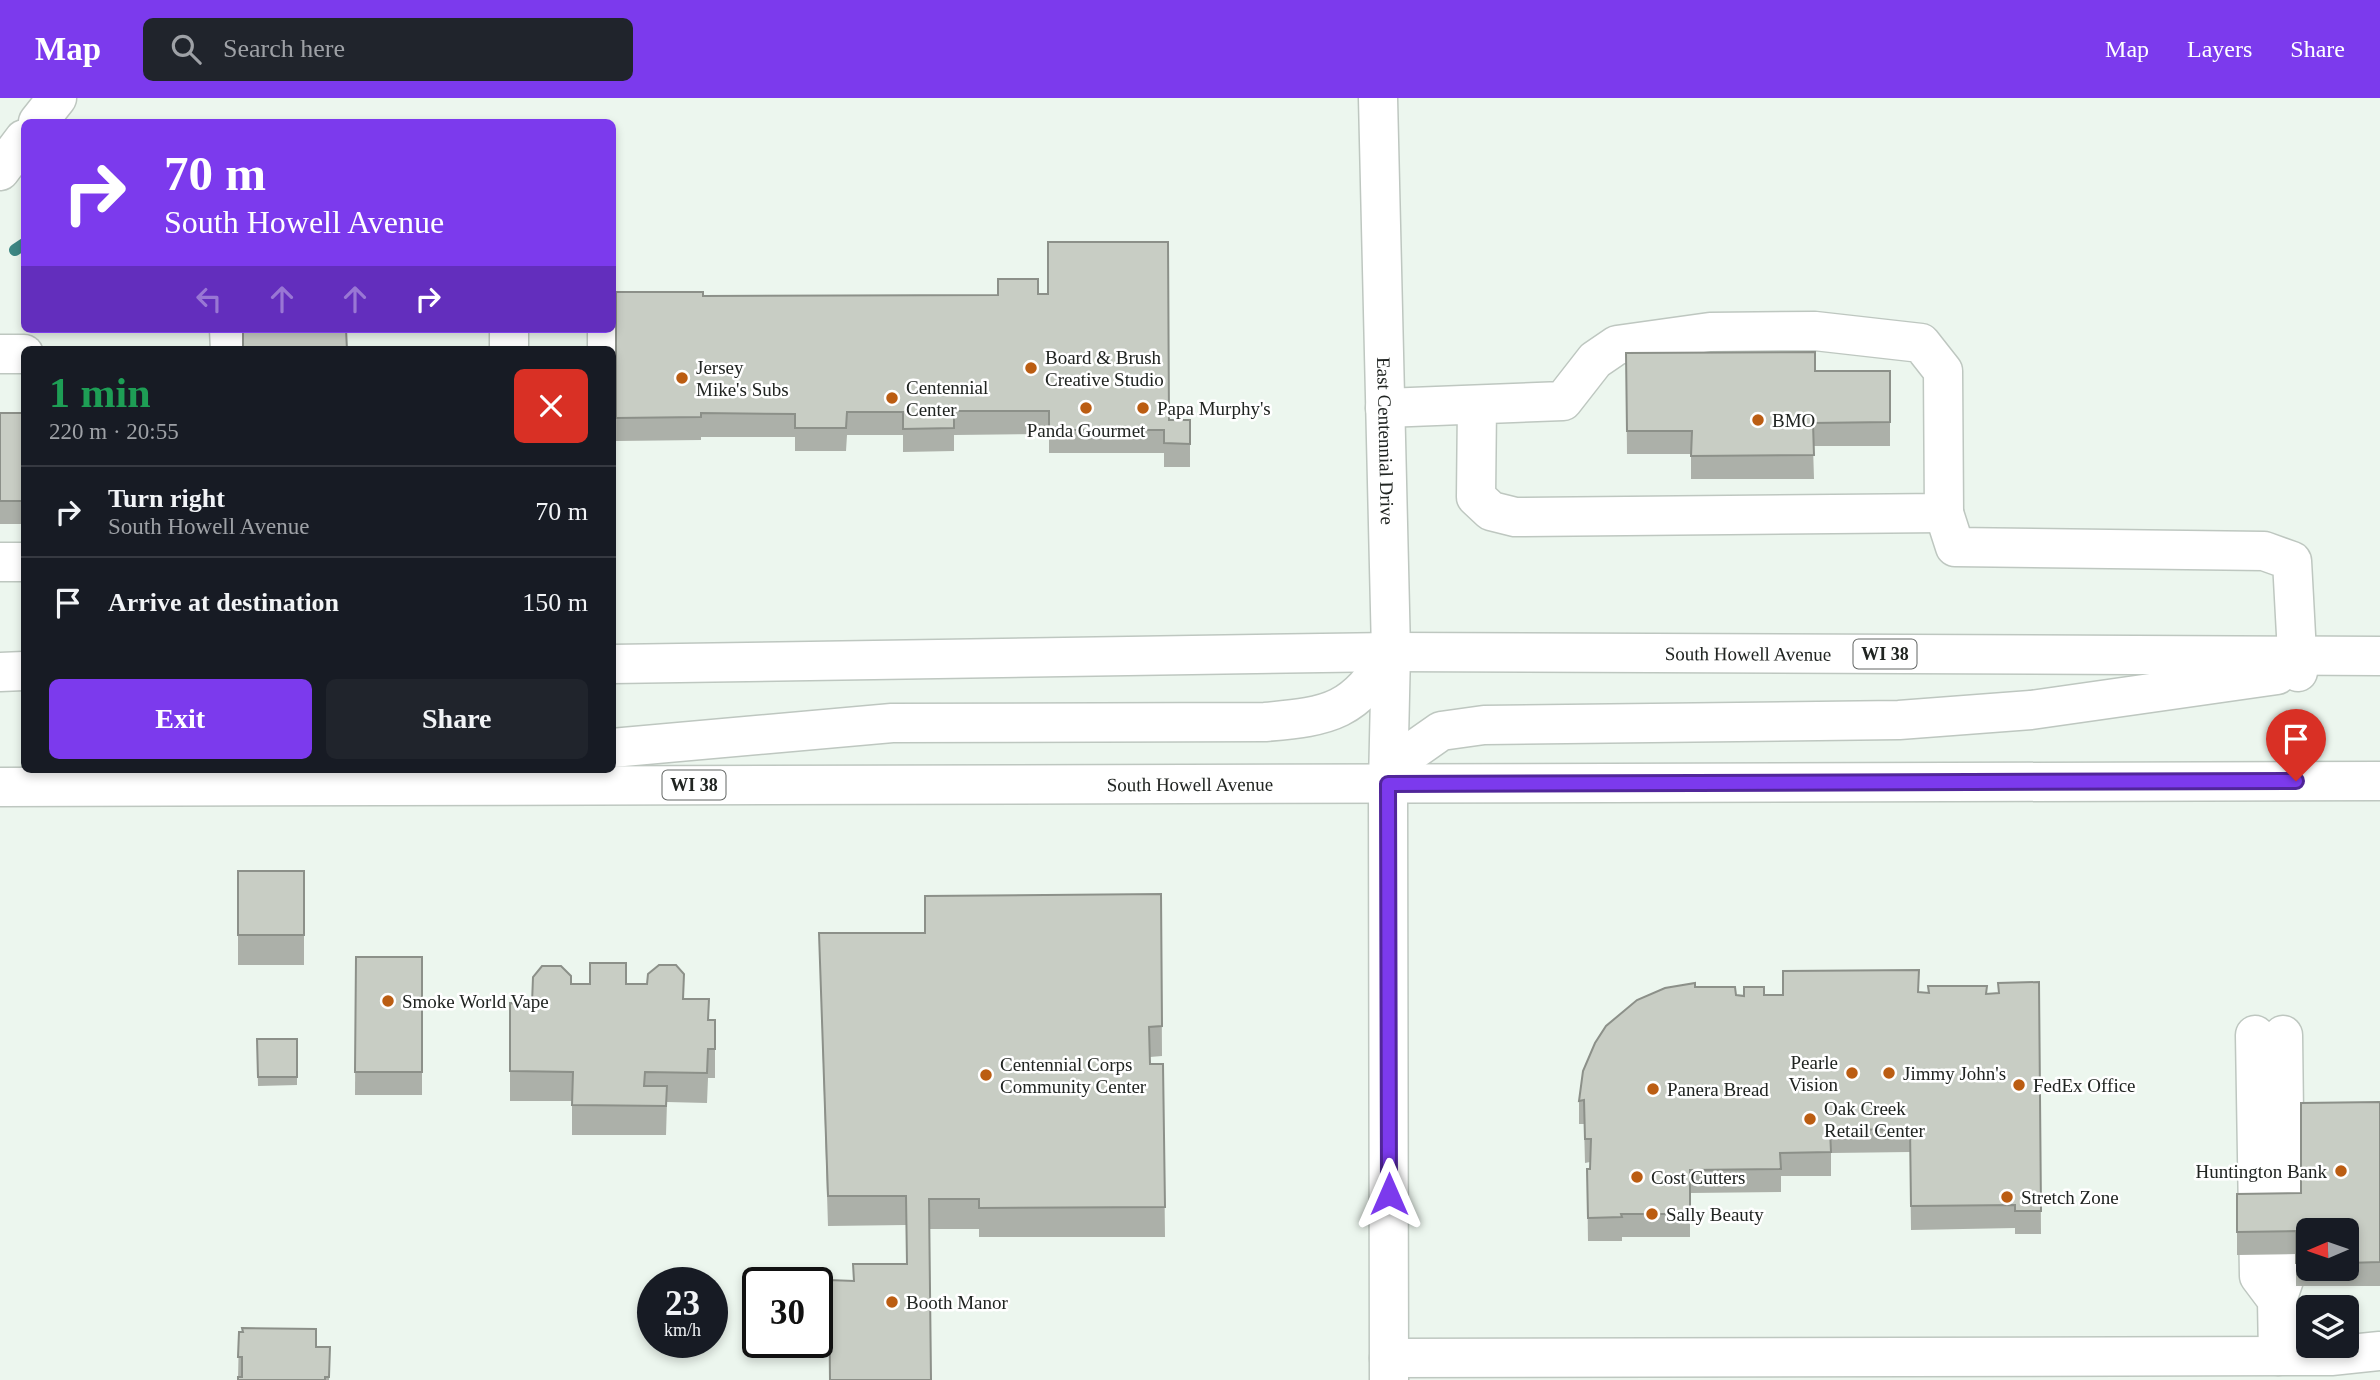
<!DOCTYPE html>
<html lang="en">
<head>
<meta charset="utf-8">
<style>
  body { margin:0; font-family:"Times New Roman",serif; background:#20242c; color:#f1f3f6; height:100vh; display:flex; flex-direction:column; font-size:26px; white-space:nowrap }
  * { box-sizing:border-box; margin:0 }
  p { font-size:23px; color:#9ea1a6 }
  .icon { flex:none; width:38px; height:38px; fill:none; stroke:currentColor; stroke-width:2; stroke-linecap:round; stroke-linejoin:round }
  .map { position:relative; flex:1; overflow:hidden }
  .side { position:absolute; left:21px; top:248px; width:595px; height:427px; display:flex; flex-direction:column; background:#171b24; border-radius:10px; box-shadow:0 4px 10px #0003 }
  .side>* { flex:none }
  .guide { position:absolute; left:21px; top:21px; width:595px; height:214px; border-radius:10px; box-shadow:0 4px 10px #0003; background:#7c3aed; color:#fff; overflow:hidden }
  .needle { width:46px; rotate:268deg }
  .tools { position:absolute; left:2296px; top:1120px; display:grid; gap:14px }
  .tools a { display:grid; place-items:center; width:63px; height:63px; border-radius:10px; background:#171b24; box-shadow:0 4px 10px #0003; font-size:35px }
  .speed { position:absolute; left:637px; top:1169px; display:flex; gap:14px; font-size:35px; font-weight:700; text-align:center }
  .speed>* { display:grid; place-content:center; width:91px; height:91px; border-radius:50%; background:#171b24; box-shadow:0 4px 10px #0003; line-height:1 }
  .speed small { font-size:18px; font-weight:400 }
  .speed .limit { border:4px solid #111; border-radius:10px; background:#fff; color:#111 }
  .pin { position:absolute; display:grid; place-items:center; width:60px; height:60px; color:#fff; margin:-72px -30px; border-radius:50% 50% 50% 0; rotate:-45deg; box-shadow:0 0 7px #0007 }
  .pin .icon { rotate:45deg }
  .me { position:absolute; width:77px; margin:-38px; rotate:0deg; stroke-linejoin:round; filter:drop-shadow(0 0 5px #0008) }
  .turn { display:flex; align-items:center; gap:24px; height:147px; padding:0 28px; font-size:32px }
  .turn .icon { width:91px; height:91px; stroke-width:2.5 }
  .turn b { display:block; font-size:49px; line-height:60px }
  .lanes { display:flex; align-items:center; height:66px; padding:0 28px; background:#0003; justify-content:center; gap:35px; direction:ltr }
  .lanes .off { opacity:.35 }
  .round { display:grid; place-items:center; flex:none; width:74px; height:74px; border-radius:10px; background:#20242c }
  .head { display:flex; align-items:center; justify-content:space-between; height:119px; padding:0 28px }
  h1 { font-size:42px; font-weight:800; line-height:52px; color:#1e9e55 }
  .primary-button { display:flex; gap:14px; margin-top:auto; padding:14px 28px }
  .primary-button a { flex:1; height:80px; border-radius:10px; background:#7c3aed; color:#fff; font-size:28px; font-weight:800; line-height:80px; text-align:center }
  .primary-button a+a { background:#20242c; color:#f1f3f6 }
  ul { padding:0; list-style:none }
  li { display:flex; align-items:center; gap:21px; height:91px; padding:0 28px; border-top:2px solid #363941 }
  li div { flex:1 }
  li b { display:block; font-size:26px }
  li em { font-style:normal }
  header { display:flex; align-items:center; gap:42px; box-sizing:border-box; height:98px; padding:0 35px; background:#7c3aed; color:#fff }
  header strong { font-size:33px }
  nav { display:flex; gap:38px; margin-inline-start:auto; font-size:24px }
  .search { width:490px; height:63px; background:#20242c; display:flex; align-items:center; gap:18px; box-sizing:border-box; padding:0 24px; border-radius:10px; color:#9ea1a6; font-size:26px }
  .map>svg:first-child { display:block }
  .lines { fill:none; stroke-linecap:round; stroke-linejoin:round }
  .stream { stroke:#3d8784; stroke-width:12 }
  .minor-casing { stroke:#bec7c0; stroke-width:41 }
  .major-casing { stroke:#bec7c0; stroke-width:41 }
  .minor { stroke:#fff; stroke-width:38 }
  .major { stroke:#fff; stroke-width:38 }
  .wall { fill:#acb0a9; fill-rule:evenodd }
  .building { fill:#c8cdc4; stroke:#8c9089; stroke-width:2 }
  .route-casing { stroke:#51269a; stroke-width:18 }
  .route { stroke:#7c3aed; stroke-width:12 }
  .poi-dot { fill:#bb5d12; stroke:#fff; stroke-width:2.5 }
  .labels { text-anchor:middle; stroke-width:5; stroke-linejoin:round; paint-order:stroke }
  .shield { fill:#fff; stroke:#636664; stroke-width:2 }
  .shield-label { font-size:18px; font-weight:bold; fill:#202421 }
  .poi-label { font-size:19px; fill:#202421; stroke:#fff; text-anchor:start }
  .street-label { font-size:19px; fill:#202421; stroke:#fff }
</style>
</head>
<body>
<header>
<strong>Map</strong>
<div class="search"><svg class="icon" aria-label="search" viewBox="0 0 24 24"><circle cx="10" cy="10" r="6"/><path d="M15 15l6 6"/></svg>Search here</div>
<nav><a>Map</a><a>Layers</a><a>Share</a></nav>
</header>
<div class="map">
<svg width="2380" height="1282" viewBox="0 0 2380 1282">
  <rect width="100%" height="100%" fill="#ecf6ee"/>
  <g class="lines">
    <path class="stream" d="M15,152L24,146"/>
    <defs>
      <g id="minor">
        <path id="s1" d="M1378,0L1391,554L1388,686L1389,1282"/>
        <path d="M38,24L57,0"/>
        <path d="M0,73L24,41"/>
        <path d="M229,231L230,252"/>
        <path d="M509,231V252"/>
        <path d="M607,252V231"/>
        <path d="M0,256H24"/>
        <path d="M1385,310L1563,303L1595,262L1617,247L1710,234L1815,233L1921,245L1943,273L1944,415L1515,419L1491,413L1476,399L1477,307"/>
        <path d="M1944,415L1955,449L2264,453L2292,463L2298,574"/>
        <path d="M0,464H24"/>
        <path d="M2255,937L2259,1178L2277,1202L2278,1258"/>
        <path d="M2277,1202L2286,1176L2283,937"/>
        <path d="M1389,1260L2331,1258L2380,1253"/>
      </g>
      <g id="major">
        <path id="s2" d="M612,566L1391,554L2380,558"/>
        <path d="M0,574L24,573"/>
        <path d="M612,650L892,625L1265,624C1332,618 1354,614 1391,554"/>
        <path d="M1388,686L1411,654L1441,633L1484,627L1899,622L2031,612L2277,577"/>
        <path id="s3" d="M0,689L2380,683"/>
      </g>
    </defs>
    <use href="#minor" class="minor-casing"/>
    <use href="#major" class="major-casing"/>
    <use href="#minor" class="minor"/>
    <use href="#major" class="major"/>
  </g>
  <g class="wall">
    <path d="M616,194L703,198L998,197L1038,196L1169,322H1190V369H1164V355H1049V336L954,337V353L903,354V337H847L846,353H795V339H701V342L616,343Z"/>
    <path d="M1626,255L1815,273H1890V348H1813L1814,381H1691V356H1627Z"/>
    <rect x="0" y="315" width="24" height="111"/>
    <rect x="238" y="773" width="66" height="94"/>
    <path d="M1161,796L1162,958L1150,959V966H1163L1165,1139H979V1131H929L931,1282L853,1183V1166H906V1127L828,1128L819,835H925Z"/>
    <path d="M356,859H422V997H355Z"/>
    <path d="M2039,884L2041,1136H2015V1130L1911,1132L1910,1054L1831,1055V1078H1781V1094L1690,1095V1139H1622V1143H1588L1587,1071H1590V1064L1585,1065L1584,1026H1579V1003L1695,889L1736,897L1919,894L1987,896L1998,895Z"/>
    <path d="M571,886H626L684,901L709,922H715V980H708L707,1005L667,1004L666,1037H572V1003H510V905L532,906Z"/>
    <path d="M257,941H297V987L258,988Z"/>
    <path d="M2380,1004V1188H2296V1156L2237,1157V1096L2301,1095ZM2308,1132H2347V1171H2308Z"/>
    <path d="M239,1234L316,1249H330L329,1282H238Z"/>
  </g>
  <g class="building">
    <path d="M1048,144H1168L1169,322H1190V346L1164,345V332H1049V313H954V330L903,331V314H847L846,330H795V316L701,315V319L616,320V194H703V198L998,197V181H1038V196H1048Z"/>
    <path d="M243,231H346L347,252H243Z"/>
    <path d="M1815,254V273H1890V324L1813,325L1814,357L1691,358L1692,333H1627L1626,255Z"/>
    <rect x="0" y="315" width="24" height="88"/>
    <rect x="238" y="773" width="66" height="64"/>
    <path d="M1161,796L1162,928L1149,929L1150,966H1163L1165,1109L979,1110V1101H929L931,1282H830L829,1182L854,1183L853,1166H907L906,1098H828L819,835H925V798Z"/>
    <path d="M356,859H422V974H355Z"/>
    <path d="M590,865H626V886H647L648,876L659,867H676L684,876L683,901H709L708,922H715V951H708L707,975L645,974L644,988H667L666,1008L572,1007L573,974L510,973V905L532,906L533,879L542,868H561L571,878V886H590Z"/>
    <path d="M1919,872L1918,894L1929,895L1928,888H1987L1986,896L1999,895L1998,885L2039,884L2041,1113H2015V1107L1911,1108L1910,1031L1830,1032L1831,1054L1780,1055L1781,1071L1690,1072V1116H1621L1622,1119L1588,1120L1587,1071H1590L1591,1041H1585L1584,1002L1579,1003L1583,973L1595,945L1606,928L1637,902L1665,890L1695,885V889H1735L1736,897L1744,898V889H1764V897H1783V873Z"/>
    <path d="M257,941H297V979H258Z"/>
    <path d="M2380,1004V1164L2347,1165V1132H2308V1165H2296V1133L2237,1134V1096L2301,1095V1005Z"/>
    <path d="M242,1230L316,1231V1249H330L329,1279H325V1282H238V1279H242V1259H238L239,1234H243Z"/>
  </g>
  <g class="lines">
    <defs>
      <path id="route" d="M1389,1096L1388,686L2296,683"/>
    </defs>
    <use href="#route" class="route-casing"/>
    <use href="#route" class="route"/>
  </g>
  <g class="poi-dot">
    <circle cx="1031" cy="270" r="7"/>
    <circle cx="682" cy="280" r="7"/>
    <circle cx="892" cy="300" r="7"/>
    <circle cx="1086" cy="310" r="7"/>
    <circle cx="1143" cy="310" r="7"/>
    <circle cx="1758" cy="322" r="7"/>
    <circle cx="388" cy="903" r="7"/>
    <circle cx="1852" cy="975" r="7"/>
    <circle cx="1889" cy="975" r="7"/>
    <circle cx="986" cy="977" r="7"/>
    <circle cx="2019" cy="987" r="7"/>
    <circle cx="1653" cy="991" r="7"/>
    <circle cx="1810" cy="1021" r="7"/>
    <circle cx="2341" cy="1073" r="7"/>
    <circle cx="1637" cy="1079" r="7"/>
    <circle cx="2007" cy="1099" r="7"/>
    <circle cx="1652" cy="1116" r="7"/>
    <circle cx="892" cy="1204" r="7"/>
  </g>
  <g class="labels">
    <g class="shield">
      <rect x="1853.5" y="541.5" width="63" height="29" rx="5"/>
      <rect x="662.5" y="672.5" width="63" height="29" rx="5"/>
    </g>
    <g class="shield-label">
      <text x="1885" y="562">WI 38</text>
      <text x="694" y="693">WI 38</text>
    </g>
    <g class="poi-label">
      <text x="1045" y="266">Board &amp; Brush<tspan x="1045" dy="22">Creative Studio</tspan></text>
      <text x="696" y="276">Jersey<tspan x="696" dy="22">Mike's Subs</tspan></text>
      <text x="906" y="296">Centennial<tspan x="906" dy="22">Center</tspan></text>
      <text x="1157" y="317">Papa Murphy's</text>
      <text x="1772" y="329">BMO</text>
      <text x="1086" y="339" text-anchor="middle">Panda Gourmet</text>
      <text x="402" y="910">Smoke World Vape</text>
      <text x="1838" y="971" text-anchor="end">Pearle<tspan x="1838" dy="22">Vision</tspan></text>
      <text x="1000" y="973">Centennial Corps<tspan x="1000" dy="22">Community Center</tspan></text>
      <text x="1903" y="982">Jimmy John's</text>
      <text x="2033" y="994">FedEx Office</text>
      <text x="1667" y="998">Panera Bread</text>
      <text x="1824" y="1017">Oak Creek<tspan x="1824" dy="22">Retail Center</tspan></text>
      <text x="2327" y="1080" text-anchor="end">Huntington Bank</text>
      <text x="1651" y="1086">Cost Cutters</text>
      <text x="2021" y="1106">Stretch Zone</text>
      <text x="1666" y="1123">Sally Beauty</text>
      <text x="906" y="1211">Booth Manor</text>
    </g>
    <g class="street-label">
      <text dy="7" stroke="none"><textPath href="#s1" startOffset="343">East Centennial Drive</textPath></text>
      <text dy="7" stroke="none"><textPath href="#s2" startOffset="1136">South Howell Avenue</textPath></text>
      <text dy="7" stroke="none"><textPath href="#s3" startOffset="1190">South Howell Avenue</textPath></text>
    </g>
  </g>
</svg>
<div class="tools">
<a><svg class="needle" viewBox="-14 -14 28 28"><path d="M0-13l5 13h-10z" fill="#e53935"/><path d="M0 13l5-13h-10z" fill="#9ea1a6"/></svg></a>
<a><svg class="icon" aria-label="layers" viewBox="0 0 24 24"><path d="M12 4l9 5-9 5-9-5zM3 14l9 5 9-5"/></svg></a>
</div>
<div class="speed"><div>23<small>km/h</small></div><div class="limit">30</div></div>
<div class="pin" style="left:2296px;top:683px;background:#d93025"><svg class="icon" aria-label="arrive" viewBox="0 0 24 24"><path d="M6 21V4h12l-3 4 3 4H6"/></svg></div>
<svg class="me" style="left:1389px;top:1096px" viewBox="-20 -20 40 40"><path d="M0-17L14 15 0 8-14 15z" fill="#7c3aed" stroke="#fff" stroke-width="4"/></svg>
<div class="guide">
<div class="turn"><svg class="icon" aria-label="right" viewBox="0 0 24 24"><path d="M7 20v-9h11M14 6l5 5-5 5"/></svg><div><b>70 m</b>South Howell Avenue</div></div>
<div class="lanes"><svg class="icon off" aria-label="left" viewBox="0 0 24 24"><path d="M17 20v-9H6M10 6l-5 5 5 5"/></svg><svg class="icon off" aria-label="ahead" viewBox="0 0 24 24"><path d="M12 20V5M6 11l6-6 6 6"/></svg><svg class="icon off" aria-label="ahead" viewBox="0 0 24 24"><path d="M12 20V5M6 11l6-6 6 6"/></svg><svg class="icon" aria-label="right" viewBox="0 0 24 24"><path d="M7 20v-9h11M14 6l5 5-5 5"/></svg></div>
</div>
<section class="side">
<div class="head"><div><h1>1 min</h1><p>220 m · 20:55</p></div><a class="round" style="background:#d93025;color:#fff"><svg class="icon" aria-label="close" viewBox="0 0 24 24"><path d="M6 6l12 12M18 6L6 18"/></svg></a></div>
<ul>
<li><svg class="icon" aria-label="right" viewBox="0 0 24 24"><path d="M7 20v-9h11M14 6l5 5-5 5"/></svg><div><b>Turn right</b><p>South Howell Avenue</p></div><em>70 m</em></li>
<li><svg class="icon" aria-label="arrive" viewBox="0 0 24 24"><path d="M6 21V4h12l-3 4 3 4H6"/></svg><div><b>Arrive at destination</b></div><em>150 m</em></li>
</ul>
<div class="primary-button"><a>Exit</a><a>Share</a></div>
</section>
</div>
</body>
</html>
